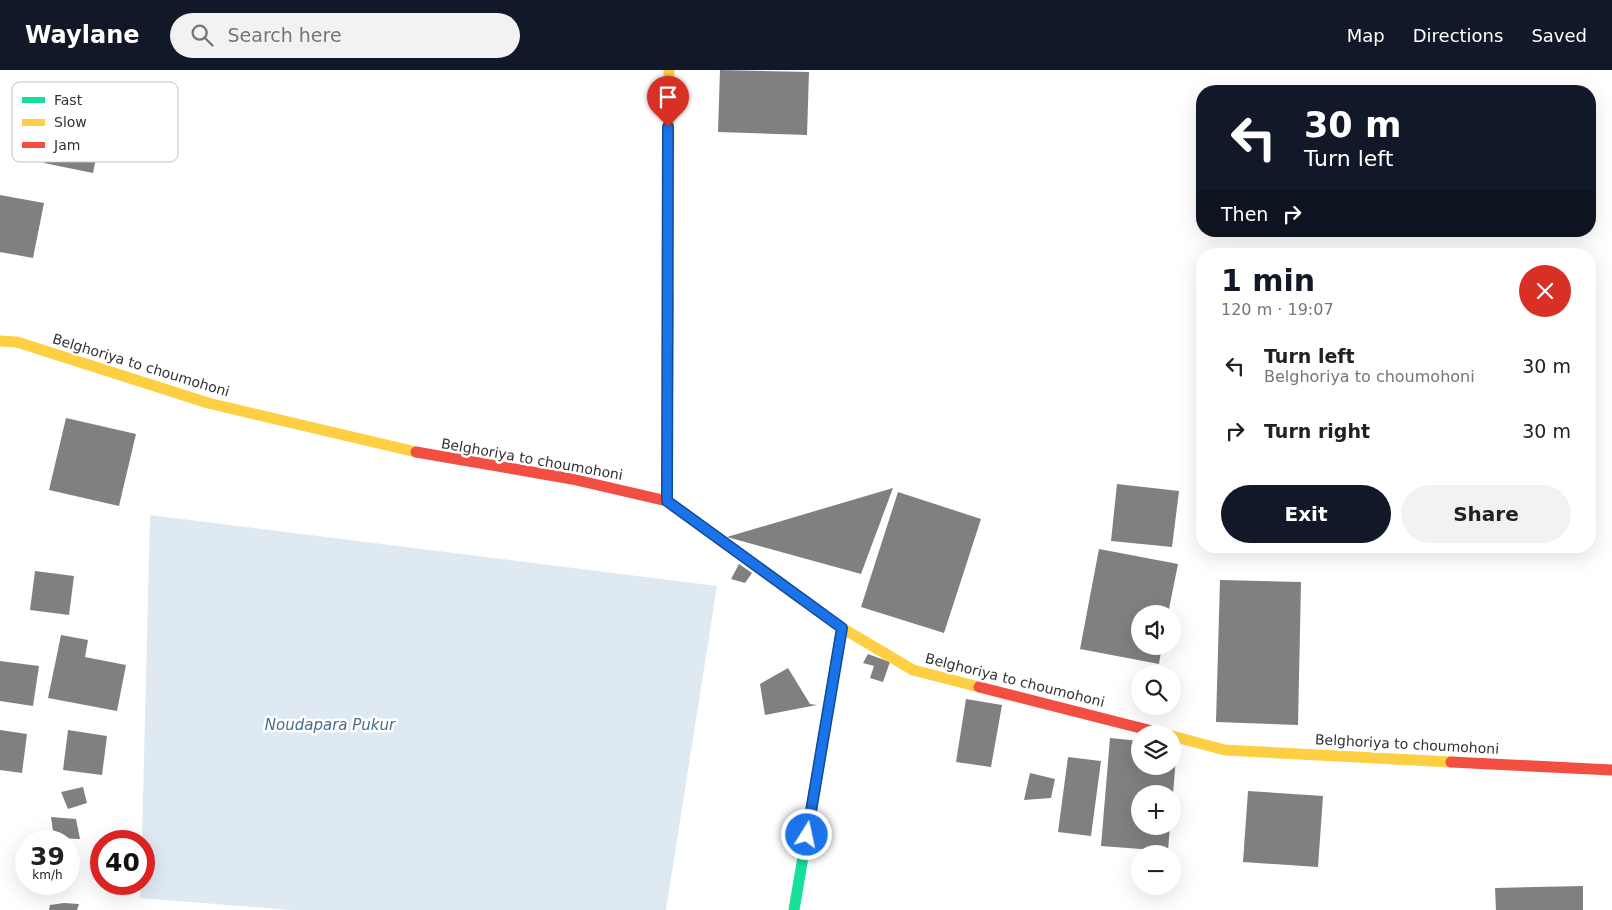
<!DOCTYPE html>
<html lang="en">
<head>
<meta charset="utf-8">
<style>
  body { margin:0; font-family:"DejaVu Sans",sans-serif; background:#f2f2f2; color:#202124; height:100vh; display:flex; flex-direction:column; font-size:19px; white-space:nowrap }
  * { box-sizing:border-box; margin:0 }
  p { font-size:16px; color:#757577 }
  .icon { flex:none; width:28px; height:28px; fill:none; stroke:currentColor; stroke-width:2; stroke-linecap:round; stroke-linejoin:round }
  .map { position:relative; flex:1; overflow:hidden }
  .panel { position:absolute; left:1196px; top:178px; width:400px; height:305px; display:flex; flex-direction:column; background:#fff; border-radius:20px; box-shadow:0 5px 20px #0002 }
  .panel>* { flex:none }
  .hud { position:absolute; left:1196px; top:15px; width:400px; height:152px; border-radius:20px; box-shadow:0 5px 20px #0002; background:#111827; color:#fff; overflow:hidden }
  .fabs { position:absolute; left:1131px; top:535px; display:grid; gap:10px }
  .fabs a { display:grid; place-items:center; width:50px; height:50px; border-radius:50%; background:#fff; box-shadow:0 5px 20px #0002; font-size:25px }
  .speed { position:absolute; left:15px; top:760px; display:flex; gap:10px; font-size:25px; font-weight:700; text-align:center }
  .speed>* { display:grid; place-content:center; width:65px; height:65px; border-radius:50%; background:#fff; box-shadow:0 5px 20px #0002; line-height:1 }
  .speed small { font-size:12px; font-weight:400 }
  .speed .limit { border:8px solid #d22; background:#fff; color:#111 }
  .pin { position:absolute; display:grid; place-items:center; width:42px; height:42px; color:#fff; margin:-51px -21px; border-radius:50% 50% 50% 0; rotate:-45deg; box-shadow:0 0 5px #0007 }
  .pin .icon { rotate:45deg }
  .me { position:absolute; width:55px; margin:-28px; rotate:10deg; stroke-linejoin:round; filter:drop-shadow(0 0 4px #0008) }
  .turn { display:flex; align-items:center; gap:18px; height:105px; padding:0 25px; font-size:22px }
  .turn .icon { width:65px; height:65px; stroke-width:2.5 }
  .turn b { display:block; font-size:35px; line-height:42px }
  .then { display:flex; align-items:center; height:48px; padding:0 25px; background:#0003; gap:10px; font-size:19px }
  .round { display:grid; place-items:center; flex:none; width:52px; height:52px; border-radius:26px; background:#f2f2f2 }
  .summary { display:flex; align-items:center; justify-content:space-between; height:85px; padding:0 25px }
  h1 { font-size:30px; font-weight:700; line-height:38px; color:#111827 }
  .action { display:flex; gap:10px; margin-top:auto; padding:10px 25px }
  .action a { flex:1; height:58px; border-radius:30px; background:#111827; color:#fff; font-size:20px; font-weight:700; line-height:58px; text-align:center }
  .action a+a { background:#f2f2f2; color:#202124 }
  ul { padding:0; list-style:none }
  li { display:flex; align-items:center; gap:15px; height:65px; padding:0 25px }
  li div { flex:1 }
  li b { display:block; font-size:19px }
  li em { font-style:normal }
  header { display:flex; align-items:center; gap:30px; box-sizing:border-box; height:70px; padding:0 25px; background:#111827; color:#fff }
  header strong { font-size:24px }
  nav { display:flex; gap:28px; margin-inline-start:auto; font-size:18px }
  .search { width:350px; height:45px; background:#f2f2f2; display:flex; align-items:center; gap:12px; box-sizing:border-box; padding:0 18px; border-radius:28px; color:#757577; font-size:19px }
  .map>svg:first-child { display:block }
  .water { fill:#dee9f1 }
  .building { fill:#808080 }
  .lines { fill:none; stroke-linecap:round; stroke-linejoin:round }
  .fast { stroke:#16e098; stroke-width:11 }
  .slow { stroke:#ffcf43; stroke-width:11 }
  .jam { stroke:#f24e42; stroke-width:11 }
  .route-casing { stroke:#114b97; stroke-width:12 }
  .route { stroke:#1a73e8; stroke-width:9 }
  .labels { text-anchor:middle; stroke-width:5; stroke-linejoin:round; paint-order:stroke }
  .street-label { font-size:14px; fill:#323232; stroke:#fff }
  .water-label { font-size:15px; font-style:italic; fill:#466f8e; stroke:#fff }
  .key { fill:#fff; stroke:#c2c2c2; stroke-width:1 }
  .key-label { font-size:14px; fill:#323232 }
</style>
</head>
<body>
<header>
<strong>Waylane</strong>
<div class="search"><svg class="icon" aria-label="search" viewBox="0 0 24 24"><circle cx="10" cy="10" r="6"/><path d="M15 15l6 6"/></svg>Search here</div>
<nav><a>Map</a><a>Directions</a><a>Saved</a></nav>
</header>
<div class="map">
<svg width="1612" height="840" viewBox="0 0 1612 840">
  <rect width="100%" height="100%" fill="#fff"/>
  <path class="water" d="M150,445L717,516L666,840H290L140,828L141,814H144V771H142Z"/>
  <g class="building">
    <path d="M720,0L809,2L807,65L718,62Z"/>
    <path d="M55,39L104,48L93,103L44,93Z"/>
    <path d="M0,125L44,133L33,188L0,182Z"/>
    <path d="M66,348L136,364L119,436L49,420Z"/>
    <path d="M1117,414L1179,421L1172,477L1111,471Z"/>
    <path d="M893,418L861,504L727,467Z"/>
    <path d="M898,422L981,449L944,563L861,537Z"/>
    <path d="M1099,479L1178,494L1168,544H1140V576H1162L1159,594L1080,579Z"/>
    <path d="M739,494L752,503L745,513L731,509Z"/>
    <path d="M35,501L74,506L69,545L30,540Z"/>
    <path d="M1220,510L1301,512L1298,655L1216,652Z"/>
    <path d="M61,565L88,570L85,587L126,595L117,641L48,628Z"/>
    <path d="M868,584L890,592L883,612L870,608L874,596L863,593Z"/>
    <path d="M0,591L39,596L33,636L0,631Z"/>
    <path d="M788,598L810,634L817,635L765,645L760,614Z"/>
    <path d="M966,629L1002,635L991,697L956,692Z"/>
    <path d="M0,660L27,664L22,703L0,700Z"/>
    <path d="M68,660L107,666L102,705L63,700Z"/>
    <path d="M1110,668L1140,671V696H1172V673L1177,674L1173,724H1140V756H1170L1168,781L1101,776Z"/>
    <path d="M1068,687L1101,691L1091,766L1058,762Z"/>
    <path d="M1030,703L1055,709L1051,728L1024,730Z"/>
    <path d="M83,717L87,733L68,739L61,722Z"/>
    <path d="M1248,721L1323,726L1318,797L1243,792Z"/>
    <path d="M51,747L76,749L80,769L54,768Z"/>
    <path d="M1583,816V840H1496L1495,818Z"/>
    <path d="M64,833L79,834L77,840H49L50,835Z"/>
  </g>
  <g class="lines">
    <path class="fast" d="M794,840L842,558"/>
    <g class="slow">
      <path d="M668,225L669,0"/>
      <path d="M0,271L17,272L208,333L416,382"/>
      <path d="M803,530L842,558L913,600L979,617"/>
      <path d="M1172,666L1225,680L1451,692"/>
    </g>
    <g class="jam">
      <path d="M416,382L572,409L667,431L803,530"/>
      <path d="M667,431L668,225"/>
      <path d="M979,617L1164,664"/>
      <path d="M1451,692L1612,700"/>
    </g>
  </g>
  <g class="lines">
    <defs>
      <path id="route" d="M668,57L667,431L842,558L807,765"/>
    </defs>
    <use href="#route" class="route-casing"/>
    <use href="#route" class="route"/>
  </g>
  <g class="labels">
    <g class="street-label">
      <text transform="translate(141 295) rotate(17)" y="5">Belghoriya to choumohoni</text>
      <text transform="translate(532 389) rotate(10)" y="5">Belghoriya to choumohoni</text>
      <text transform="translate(1015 610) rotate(14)" y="5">Belghoriya to choumohoni</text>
      <text transform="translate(1407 674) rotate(3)" y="5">Belghoriya to choumohoni</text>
    </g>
    <g class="water-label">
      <text x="330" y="660">Noudapara Pukur</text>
    </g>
  </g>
  <rect x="12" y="12" width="166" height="80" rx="8" class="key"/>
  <rect x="22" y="27" width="23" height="6" fill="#16e098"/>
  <rect x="22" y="49" width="23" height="7" fill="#ffcf43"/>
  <rect x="22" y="72" width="23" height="6" fill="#f24e42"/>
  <g class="key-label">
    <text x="54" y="35">Fast</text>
    <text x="54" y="57">Slow</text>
    <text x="54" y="80">Jam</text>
  </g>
</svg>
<div class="fabs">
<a><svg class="icon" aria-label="sound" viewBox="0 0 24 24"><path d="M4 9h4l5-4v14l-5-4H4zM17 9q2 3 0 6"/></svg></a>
<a><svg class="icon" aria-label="search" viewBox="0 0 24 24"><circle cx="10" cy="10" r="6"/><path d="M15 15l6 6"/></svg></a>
<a><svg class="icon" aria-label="layers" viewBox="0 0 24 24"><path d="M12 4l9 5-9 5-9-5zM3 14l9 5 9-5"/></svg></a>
<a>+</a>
<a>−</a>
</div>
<div class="speed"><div>39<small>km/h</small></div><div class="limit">40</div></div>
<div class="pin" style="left:668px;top:57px;background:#d93025"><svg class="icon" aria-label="arrive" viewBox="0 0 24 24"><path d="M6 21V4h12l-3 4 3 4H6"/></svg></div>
<svg class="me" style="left:807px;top:765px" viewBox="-20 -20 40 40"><circle r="17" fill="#1a73e8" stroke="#fff" stroke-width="3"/><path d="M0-11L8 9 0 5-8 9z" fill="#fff"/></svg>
<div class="hud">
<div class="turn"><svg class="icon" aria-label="left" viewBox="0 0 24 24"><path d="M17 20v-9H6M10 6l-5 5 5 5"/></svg><div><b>30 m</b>Turn left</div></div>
<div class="then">Then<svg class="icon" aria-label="right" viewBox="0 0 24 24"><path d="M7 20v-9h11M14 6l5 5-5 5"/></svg></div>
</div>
<section class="panel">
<div class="summary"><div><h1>1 min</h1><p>120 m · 19:07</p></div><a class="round" style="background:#d93025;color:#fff"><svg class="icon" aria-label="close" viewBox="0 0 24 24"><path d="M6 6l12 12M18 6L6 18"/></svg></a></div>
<ul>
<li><svg class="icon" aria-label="left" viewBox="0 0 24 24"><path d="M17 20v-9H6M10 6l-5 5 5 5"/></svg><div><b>Turn left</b><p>Belghoriya to choumohoni</p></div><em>30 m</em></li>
<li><svg class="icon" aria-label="right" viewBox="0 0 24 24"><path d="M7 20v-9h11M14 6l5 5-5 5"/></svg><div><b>Turn right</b></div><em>30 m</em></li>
</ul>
<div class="action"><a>Exit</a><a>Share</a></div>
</section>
</div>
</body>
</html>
